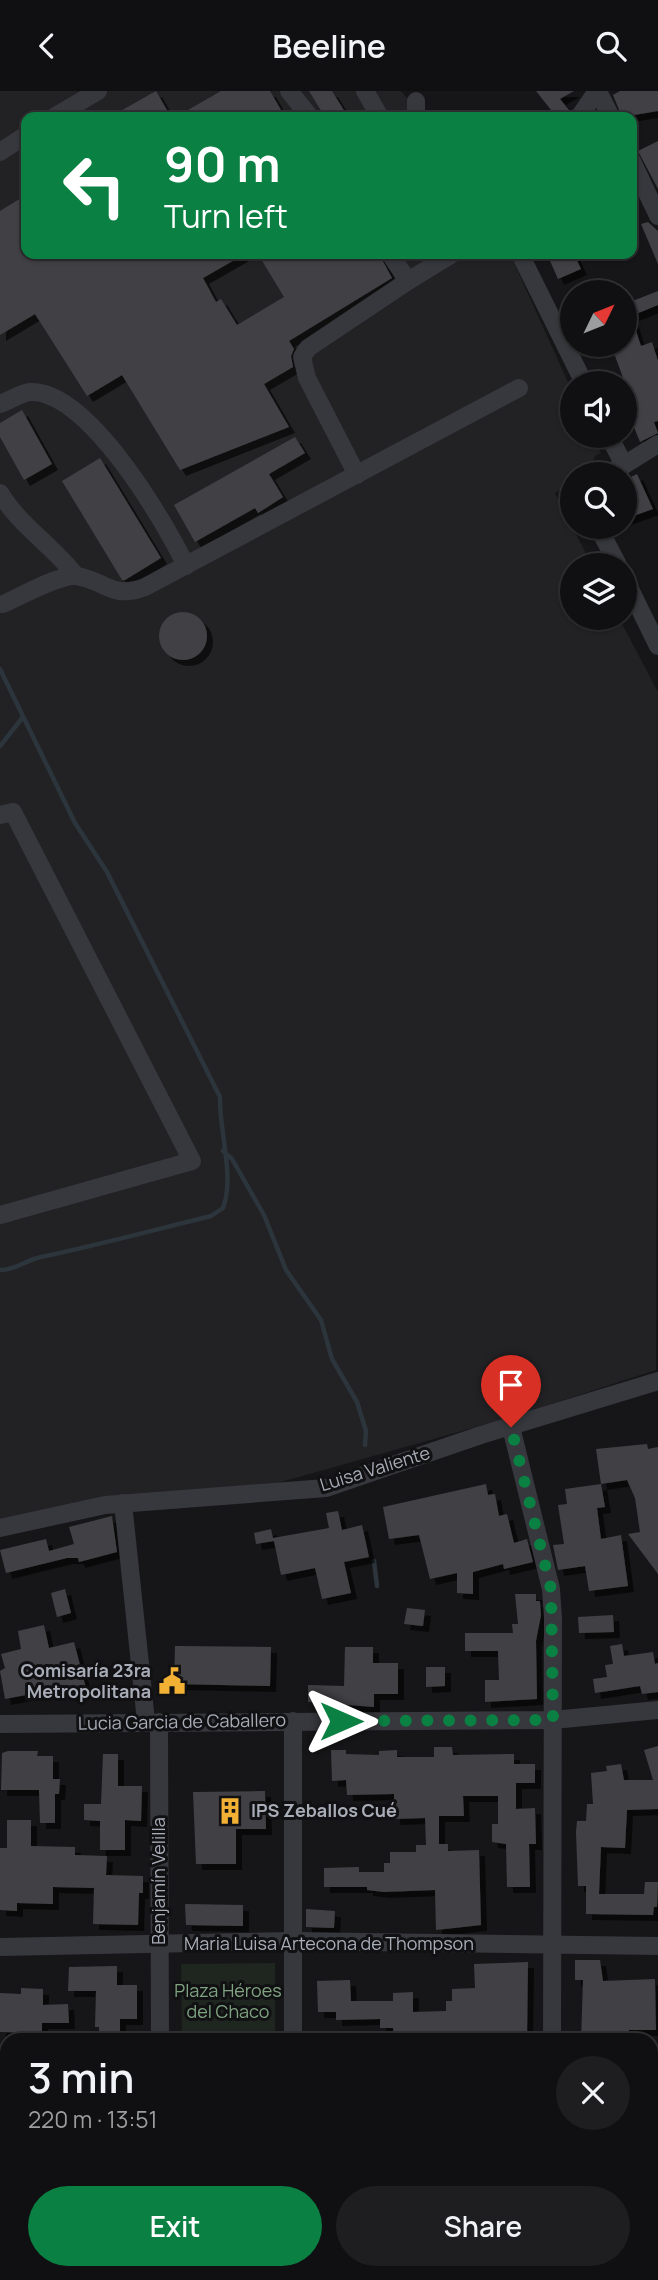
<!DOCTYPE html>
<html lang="en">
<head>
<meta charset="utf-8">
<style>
  body { margin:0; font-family:Manrope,sans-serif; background:#1e1e20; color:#f1f3f6; height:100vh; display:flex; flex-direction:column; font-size:26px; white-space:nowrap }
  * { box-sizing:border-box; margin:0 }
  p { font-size:23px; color:#9c9d9f }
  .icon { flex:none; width:38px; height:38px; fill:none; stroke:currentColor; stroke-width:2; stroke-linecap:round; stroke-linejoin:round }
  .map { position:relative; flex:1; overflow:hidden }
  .side { position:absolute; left:0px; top:1942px; width:658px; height:247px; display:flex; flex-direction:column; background:#101012; border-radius:21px 21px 0 0; box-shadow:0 2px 5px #0004,0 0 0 2px #303032 }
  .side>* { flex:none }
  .banner { position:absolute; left:21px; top:21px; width:616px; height:147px; border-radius:14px; box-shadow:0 2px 5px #0004,0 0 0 2px #303032; background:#0b8043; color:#fff; overflow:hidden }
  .needle { width:46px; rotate:47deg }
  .controls { position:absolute; left:560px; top:189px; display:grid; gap:14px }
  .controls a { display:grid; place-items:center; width:77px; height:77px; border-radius:50%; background:#101012; box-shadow:0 2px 5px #0004,0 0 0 2px #303032; font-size:35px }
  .pin { position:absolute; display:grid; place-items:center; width:60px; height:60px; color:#fff; margin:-72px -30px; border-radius:50% 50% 50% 0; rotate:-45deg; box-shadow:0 0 7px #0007 }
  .pin .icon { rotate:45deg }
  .me { position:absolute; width:77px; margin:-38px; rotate:90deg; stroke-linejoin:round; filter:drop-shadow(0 0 5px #0008) }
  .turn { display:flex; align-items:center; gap:24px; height:147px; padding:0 28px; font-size:32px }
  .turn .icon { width:91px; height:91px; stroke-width:2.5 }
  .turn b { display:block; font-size:49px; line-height:60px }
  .round { display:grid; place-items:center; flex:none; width:74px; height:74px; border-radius:37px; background:#1e1e20 }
  .head { display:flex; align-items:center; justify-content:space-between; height:119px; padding:0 28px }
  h1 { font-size:42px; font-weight:600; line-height:52px }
  .action { display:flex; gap:14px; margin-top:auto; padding:14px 28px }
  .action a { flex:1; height:80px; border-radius:42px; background:#0b8043; color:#fff; font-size:28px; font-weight:600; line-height:80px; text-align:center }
  .action a+a { background:#1e1e20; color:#f1f3f6 }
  header { display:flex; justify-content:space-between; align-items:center; height:91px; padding:0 28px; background:#101012; font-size:32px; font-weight:600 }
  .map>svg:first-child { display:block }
  .built { fill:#222225 }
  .green { fill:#1e261f }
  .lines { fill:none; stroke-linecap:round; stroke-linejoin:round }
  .stream { stroke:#2c353c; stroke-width:4.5 }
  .building { fill:#404145; filter:url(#shadow) }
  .minor { stroke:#37383d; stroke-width:18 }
  .route { stroke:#0b8043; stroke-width:12; stroke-dasharray:0 21.6 }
  .labels { text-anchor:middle; stroke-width:6; stroke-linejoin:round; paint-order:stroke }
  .street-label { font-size:18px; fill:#a8adb8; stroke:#111113 }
  .poi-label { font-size:18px; font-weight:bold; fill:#a8adb8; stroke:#111113; text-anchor:end }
  .park-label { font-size:18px; fill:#7fa381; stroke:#111113 }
</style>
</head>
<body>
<header><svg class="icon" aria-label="back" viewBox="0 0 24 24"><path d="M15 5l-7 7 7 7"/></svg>Beeline<svg class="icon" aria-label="search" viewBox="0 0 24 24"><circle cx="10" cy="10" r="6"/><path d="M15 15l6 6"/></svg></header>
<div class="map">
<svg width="658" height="2189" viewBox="0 0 658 2189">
  <defs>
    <filter id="shadow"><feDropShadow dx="6" dy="6" stdDeviation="0" flood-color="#0009"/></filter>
  </defs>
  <rect width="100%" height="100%" fill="#161618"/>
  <g class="built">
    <path d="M0,0H401L423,26H26V163H510L572,300V345H593L601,362L595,365L591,380L572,383V392L555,402L592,474H572V527H619L658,601L656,1279L508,1327L274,1393L0,1429Z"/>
    <path d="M0,2173H7V2182H275V2189H0Z"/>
  </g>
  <path class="green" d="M275,1872V1949H182L181,1873Z"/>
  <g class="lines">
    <g class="stream">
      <path d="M0,578L75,732L107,781L220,1006C219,1040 235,1086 223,1117L211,1125C154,1139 98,1154 41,1166C26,1169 16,1179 0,1179"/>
      <path d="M0,655L23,626"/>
      <path d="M223,1060L232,1068L264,1124L286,1179L321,1229L332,1268L357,1311L366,1340L365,1354"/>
      <path d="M374,1470L377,1495"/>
    </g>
  </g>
  <g class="building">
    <path d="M156,0L171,26H110Z"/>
    <path d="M221,0H270L285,26H176Z"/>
    <path d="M309,0H332L348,26H325Z"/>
    <path d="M536,0H574L560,8L569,19L561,26H542L551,19Z"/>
    <path d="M620,0H658V20L622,26L613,4Z"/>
    <path d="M658,50V98L638,60Z"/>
    <path d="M26,104V163H245L203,187L216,211L221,208L237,234L284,206L258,163H379L392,187L289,250L294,258L291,265L293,276L264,293L289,336L180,379L122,284L87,305L35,223L0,244V120Z"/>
    <path d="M648,131L658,140V173L641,133Z"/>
    <path d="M547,163H574L581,178L558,188Z"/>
    <path d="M658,200V214L631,225L641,255L652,251L658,270V330L654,331L658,342L640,351L625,314V292L611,254H625V213Z"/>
    <path d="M22,319L52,373L24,389L0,346V332Z"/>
    <path d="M295,346L305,362L269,383L283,406L258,422L255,417L195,451L174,414Z"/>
    <path d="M100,367L161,467L125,489H122L62,390Z"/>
    <path d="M637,383L653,418L625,428V389Z"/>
    <circle cx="183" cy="545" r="24"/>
    <path d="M647,1353L648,1358L658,1356V1483L628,1443L640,1441L635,1407L627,1389L601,1393L596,1358Z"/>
    <path d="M486,1393L488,1404L495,1403L499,1425L507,1423L514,1452L527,1448L533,1471L504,1478L503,1473L473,1481V1503L457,1502V1482L430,1488L419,1444L389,1448L383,1416Z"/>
    <path d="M601,1393L605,1416L597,1417L601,1448L621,1444L628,1495L589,1500L585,1475L558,1479L553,1454L564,1453L558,1414L567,1413L565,1398Z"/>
    <path d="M338,1420L342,1439L362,1434L369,1466L344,1471L351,1502L322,1508L315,1477L281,1484L274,1450L256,1453L254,1442L271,1438L273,1447L329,1437L326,1422Z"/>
    <path d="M112,1425L117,1461L79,1471L78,1467H67L6,1482L0,1459L46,1448L49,1460L74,1453L69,1436Z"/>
    <path d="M65,1498L71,1522L57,1526L51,1502Z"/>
    <path d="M515,1503H536V1510H540L541,1524L536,1550L537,1608L485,1611V1589H499L498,1560H465V1542H513L512,1533H518Z"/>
    <path d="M407,1517L425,1519L423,1535L404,1533Z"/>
    <path d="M613,1524L614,1541L579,1542L578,1526Z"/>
    <path d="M44,1534L49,1557L74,1551L87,1601L70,1605L68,1596L5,1608L0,1580L5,1577L1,1563L21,1558L18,1540Z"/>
    <path d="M622,1553L624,1565L653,1561L655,1573L658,1572V1601L642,1603L640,1595L595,1602L593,1588L607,1586L605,1574L613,1573L610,1555Z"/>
    <path d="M175,1555L271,1556L270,1595L174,1593Z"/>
    <path d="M345,1556H373V1572H398V1603H374V1616L308,1611V1594L344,1595Z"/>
    <path d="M426,1576H445V1595L426,1596Z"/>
    <path d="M658,1655V1718L627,1719L625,1757L601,1756L599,1803H644L645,1791H658L657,1816H654L653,1824L586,1823V1795H578L576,1741L577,1730H586L587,1713H593L591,1682L607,1680L606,1675L621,1673L624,1689H653L644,1659Z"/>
    <path d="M434,1656H452L453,1664L514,1663V1673H535V1692H516V1718L535,1717L536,1753H529L530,1796H507L506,1753L492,1751V1733H498V1705H463L464,1725H439V1753H448V1760L479,1759L481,1834L436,1839L435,1799L384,1801L367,1799V1796H324V1777L359,1776V1781H384V1772H390V1761H416V1754H426L425,1727L394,1728V1703L347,1704L346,1689L332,1690L331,1659H346V1663L379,1664V1660L397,1659V1666H434Z"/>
    <path d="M8,1660H38L37,1665H53V1688H60L59,1703H55V1732H40L39,1699H1L2,1662Z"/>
    <path d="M103,1663H118V1695H142L141,1730L125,1729V1759H100V1730L84,1729V1713H101Z"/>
    <path d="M265,1700L266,1738H236V1773H196L193,1701Z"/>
    <path d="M7,1729H31V1755L75,1756V1764L107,1765L106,1784L143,1785V1802H139L138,1834L93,1833L94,1797L53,1796V1813L17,1812V1820L0,1819V1757H7Z"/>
    <path d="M185,1813L243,1814V1835L186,1834Z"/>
    <path d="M306,1818L335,1820L334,1837L306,1836Z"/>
    <path d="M575,1869H600L603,1890L655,1888L656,1939H629V1949L581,1950L583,1889H575Z"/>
    <path d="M528,1871L527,1950L394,1948L393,1937H380V1928L336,1929V1921H318L317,1890L350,1889L351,1910H393V1902L413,1901V1921L446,1920V1910H452V1898L475,1897L474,1873Z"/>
    <path d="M117,1875V1894H137V1928H120V1950H99V1936H95L96,1900H68L69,1876Z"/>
    <path d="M21,1897L43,1898V1914L68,1913L69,1932H42V1942L0,1941V1902L21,1903Z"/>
  </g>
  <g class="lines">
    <g class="minor">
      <path d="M289,0L310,26"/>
      <path d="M365,0L380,26"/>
      <path d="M598,0L611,26"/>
      <path d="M54,26L98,0"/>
      <path d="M416,26V10"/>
      <path d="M579,26L597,0"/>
      <path d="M0,61L26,44"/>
      <path d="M632,70L658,125"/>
      <path d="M390,163L408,190L452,163"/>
      <path d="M520,163L584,292"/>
      <path d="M0,313C9,310 21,302 30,301C87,298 164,429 186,475"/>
      <path d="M624,374L658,353"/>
      <path d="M607,383L624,374L609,345"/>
      <path d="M357,384L307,287L302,266L308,257L408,190"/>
      <path d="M0,402C20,435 53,455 76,485"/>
      <path d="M598,436L618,474"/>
      <path d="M625,488L658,555"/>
      <path d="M3,513C20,506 59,483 76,485C105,489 111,509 145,496L519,297"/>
      <path d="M0,724L13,721L192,1070L0,1124"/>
      <path d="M511,1336L551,1498L553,1527L552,1950"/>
      <path d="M123,1412L146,1630"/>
      <path d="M0,1437L105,1414L326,1397L481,1344L658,1290"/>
      <path d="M293,1630V1950"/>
      <path d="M159,1631L160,1950"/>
      <path d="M0,1633L553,1629L658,1619"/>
      <path d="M0,1856L293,1850L658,1855"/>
      <path d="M651,2071H658"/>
      <path d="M0,2073H7"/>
      <path d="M553,2182L554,2189"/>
      <path d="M292,2189V2182"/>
    </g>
  </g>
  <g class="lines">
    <path class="route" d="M341,1630L553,1629L551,1498L511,1336"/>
  </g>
  <defs>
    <symbol id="civic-bare" viewBox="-9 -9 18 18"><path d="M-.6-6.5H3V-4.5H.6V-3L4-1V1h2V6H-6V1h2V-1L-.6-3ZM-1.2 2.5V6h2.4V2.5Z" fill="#f2b134" stroke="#111113" stroke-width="2.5" paint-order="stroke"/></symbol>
    <symbol id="building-bare" viewBox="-9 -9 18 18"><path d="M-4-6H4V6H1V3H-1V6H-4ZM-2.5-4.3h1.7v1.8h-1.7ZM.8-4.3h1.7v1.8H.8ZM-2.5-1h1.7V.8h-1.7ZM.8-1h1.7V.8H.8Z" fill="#f2b134" stroke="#111113" stroke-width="2.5" paint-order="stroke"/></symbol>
  </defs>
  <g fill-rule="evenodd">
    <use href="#civic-bare" x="153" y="1571" width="38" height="38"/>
    <use href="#building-bare" x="211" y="1701" width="38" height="38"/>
  </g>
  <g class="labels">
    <g class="street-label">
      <text transform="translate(375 1378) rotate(-17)" y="6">Luisa Valiente</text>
      <text transform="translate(182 1631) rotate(-1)" y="6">Lucia Garcia de Caballero</text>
      <text transform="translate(159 1790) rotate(-90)" y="6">Benjamín Velilla</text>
      <text x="329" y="1859">Maria Luisa Artecona de Thompson</text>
    </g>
    <g class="poi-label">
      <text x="151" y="1586">Comisaría 23ra<tspan x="151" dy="21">Metropolitana</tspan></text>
      <text x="251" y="1726" text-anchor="start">IPS Zeballos Cué</text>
    </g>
    <g class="park-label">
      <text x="228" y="1906">Plaza Héroes<tspan x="228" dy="21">del Chaco</tspan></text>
    </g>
  </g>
</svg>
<div class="controls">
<a><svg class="needle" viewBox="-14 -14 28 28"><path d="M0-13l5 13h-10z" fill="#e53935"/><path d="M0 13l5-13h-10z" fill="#9c9d9f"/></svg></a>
<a><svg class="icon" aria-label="sound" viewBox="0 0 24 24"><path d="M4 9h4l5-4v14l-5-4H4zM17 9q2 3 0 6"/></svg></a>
<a><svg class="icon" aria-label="search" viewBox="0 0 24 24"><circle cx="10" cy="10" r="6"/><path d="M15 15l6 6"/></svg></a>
<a><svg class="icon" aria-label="layers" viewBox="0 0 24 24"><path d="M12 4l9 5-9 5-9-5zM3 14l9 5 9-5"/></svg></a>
</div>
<div class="pin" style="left:511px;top:1336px;background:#d93025"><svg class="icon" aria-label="arrive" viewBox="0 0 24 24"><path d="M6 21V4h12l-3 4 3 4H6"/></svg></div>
<svg class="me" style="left:341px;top:1630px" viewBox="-20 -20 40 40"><path d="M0-17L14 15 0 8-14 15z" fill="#0b8043" stroke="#fff" stroke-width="4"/></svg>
<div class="banner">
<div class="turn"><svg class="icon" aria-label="left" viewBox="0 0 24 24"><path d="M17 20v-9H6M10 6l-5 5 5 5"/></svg><div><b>90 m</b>Turn left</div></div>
</div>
<section class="side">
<div class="head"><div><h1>3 min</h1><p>220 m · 13:51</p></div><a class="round"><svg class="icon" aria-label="close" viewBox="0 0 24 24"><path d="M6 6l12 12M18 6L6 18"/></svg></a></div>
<div class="action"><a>Exit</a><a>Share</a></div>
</section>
</div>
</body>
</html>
